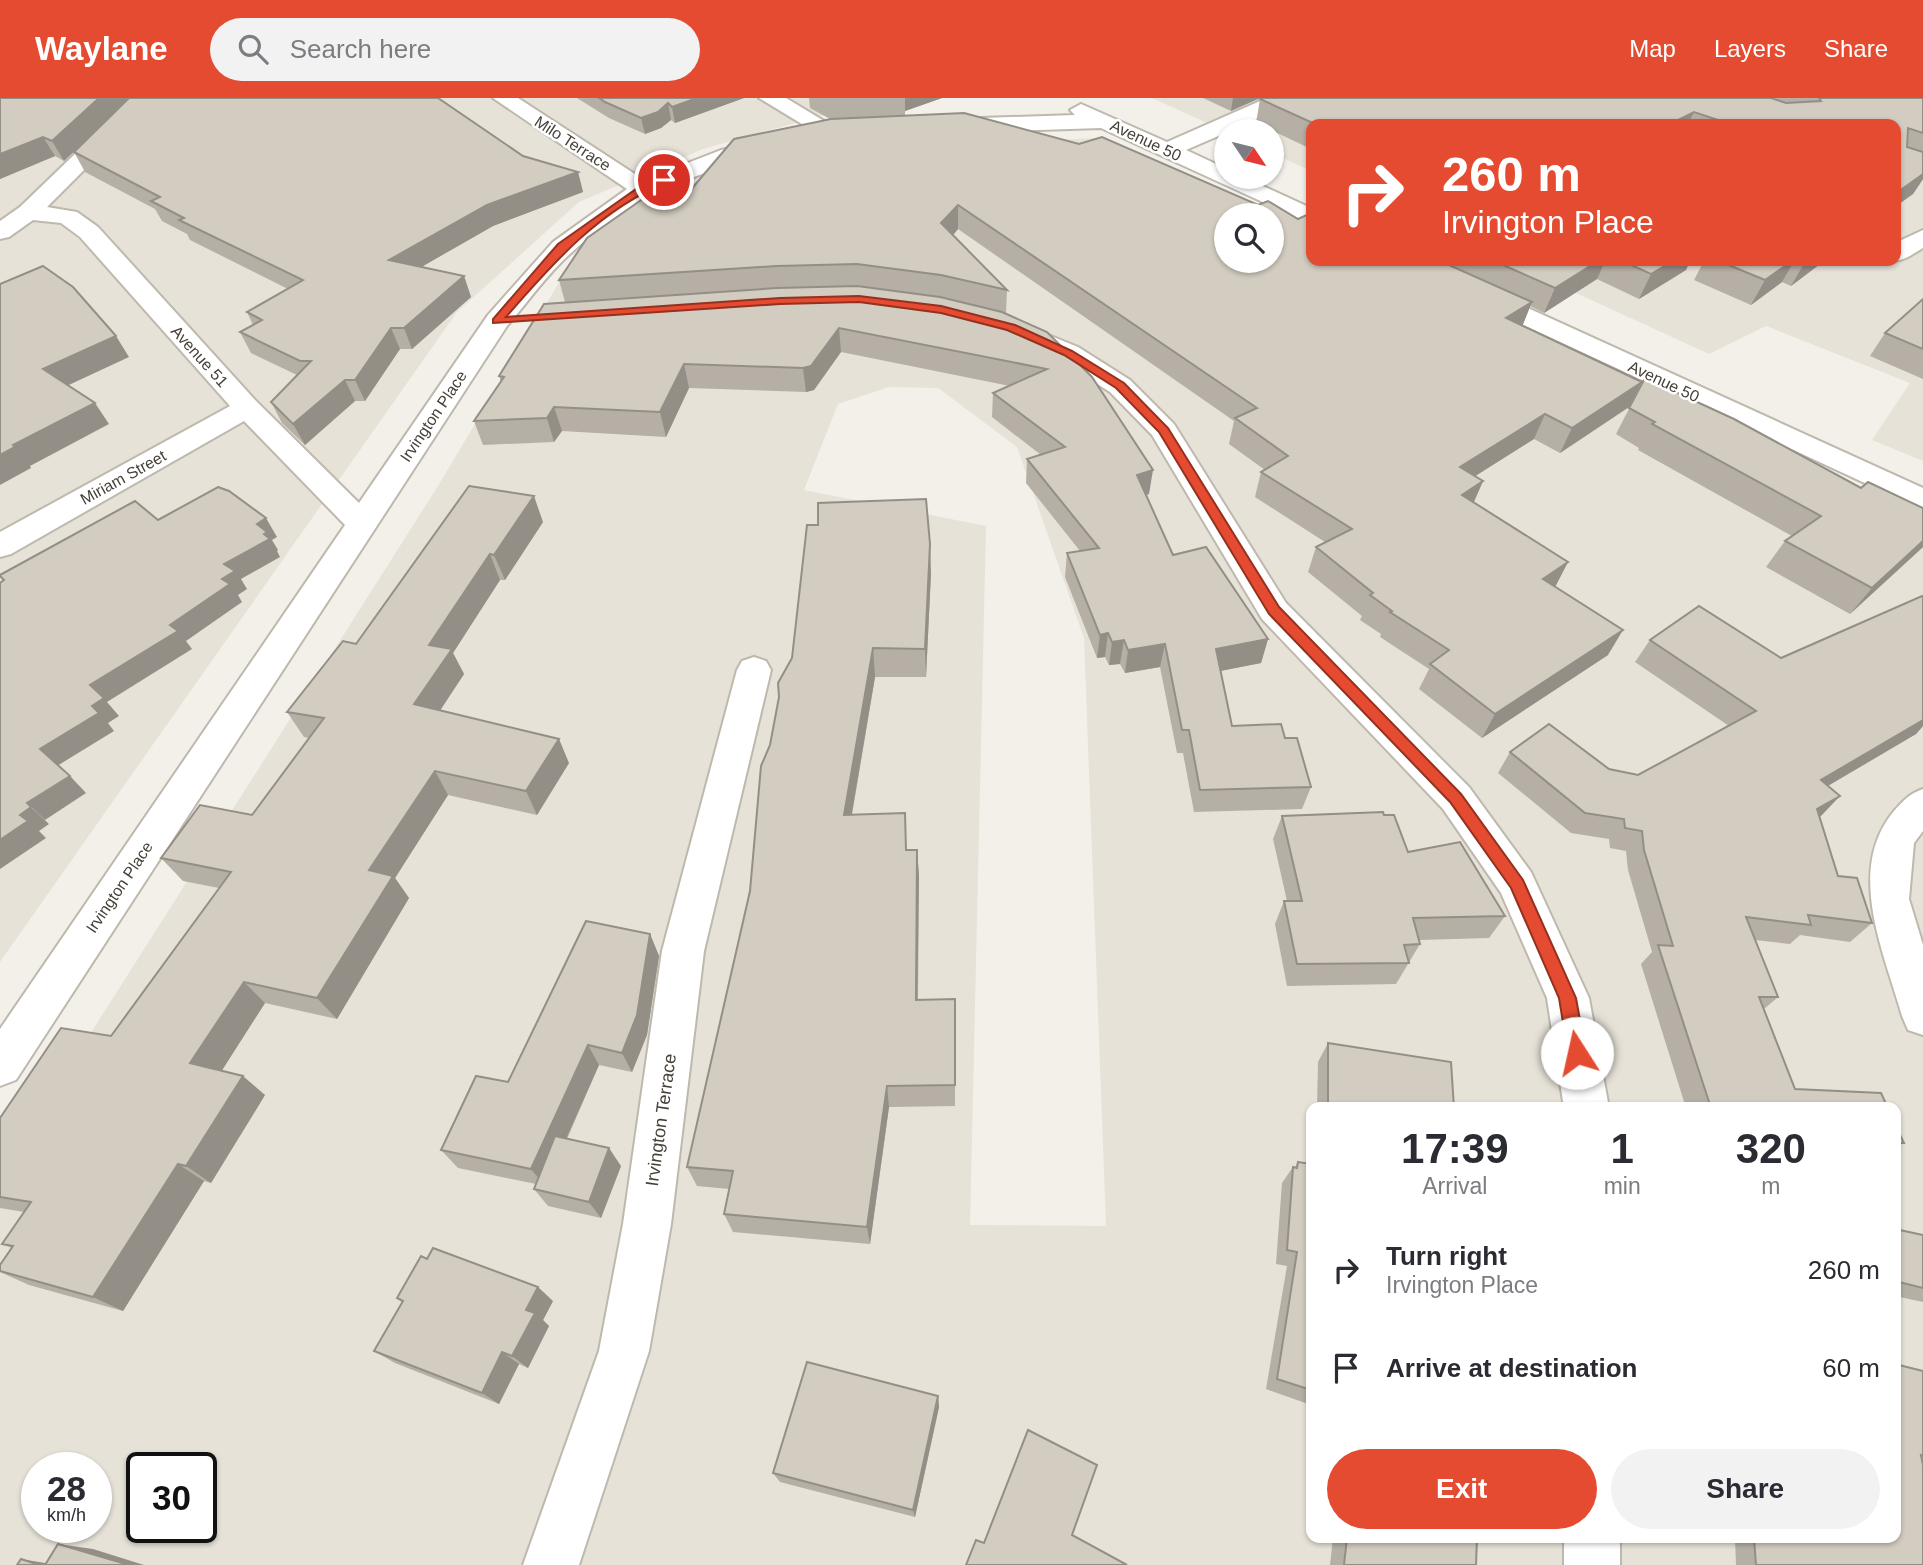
<!DOCTYPE html>
<html lang="en">
<head>
<meta charset="utf-8">
<style>
  body { margin:0; font-family:Arial,sans-serif; background:#f2f2f3; color:#2b2b33; height:100vh; display:flex; flex-direction:column; font-size:26px; white-space:nowrap }
  * { box-sizing:border-box; margin:0 }
  p { font-size:23px; color:#7c7c81 }
  .icon { flex:none; width:38px; height:38px; fill:none; stroke:currentColor; stroke-width:2; stroke-linecap:round; stroke-linejoin:round }
  .map { position:relative; flex:1; overflow:hidden }
  .details { position:absolute; left:1306px; top:1004px; width:595px; height:441px; display:flex; flex-direction:column; background:#fff; border-radius:14px; box-shadow:0 2px 5px #0004 }
  .details>* { flex:none }
  .top-card { position:absolute; left:1306px; top:21px; width:595px; height:147px; border-radius:14px; box-shadow:0 2px 5px #0004; background:#e44b30; color:#fff; overflow:hidden }
  .needle { width:46px; rotate:125deg }
  .fabs { position:absolute; left:1214px; top:21px; display:grid; gap:14px }
  .fabs a { display:grid; place-items:center; width:70px; height:70px; border-radius:50%; background:#fff; box-shadow:0 2px 5px #0004; font-size:35px }
  .speed { position:absolute; left:21px; top:1354px; display:flex; gap:14px; font-size:35px; font-weight:700; text-align:center }
  .speed>* { display:grid; place-content:center; width:91px; height:91px; border-radius:50%; background:#fff; box-shadow:0 2px 5px #0004; line-height:1 }
  .speed small { font-size:18px; font-weight:400 }
  .speed .limit { border:4px solid #111; border-radius:10px; background:#fff; color:#111 }
  .pin { position:absolute; display:grid; place-items:center; width:60px; height:60px; color:#fff; margin:-30px; border:4px solid #fff; border-radius:50%; box-shadow:0 2px 7px #0007 }
  .me { position:absolute; width:77px; margin:-38px; rotate:350deg; stroke-linejoin:round; filter:drop-shadow(0 0 5px #0008) }
  .turn { display:flex; align-items:center; gap:24px; height:147px; padding:0 21px; font-size:32px }
  .turn .icon { width:91px; height:91px; stroke-width:2.5 }
  .turn b { display:block; font-size:49px; line-height:60px }
  .eta { display:flex; justify-content:space-evenly; align-items:center; height:119px; text-align:center }
  .eta b { font-size:42px; font-weight:800; line-height:49px }
  .action { display:flex; gap:14px; margin-top:auto; padding:14px 21px }
  .action a { flex:1; height:80px; border-radius:42px; background:#e44b30; color:#fff; font-size:28px; font-weight:800; line-height:80px; text-align:center }
  .action a+a { background:#f2f2f3; color:#2b2b33 }
  ul { padding:0; list-style:none }
  li { display:flex; align-items:center; gap:21px; height:98px; padding:0 21px }
  li div { flex:1 }
  li b { display:block; font-size:26px }
  li em { font-style:normal }
  header { display:flex; align-items:center; gap:42px; box-sizing:border-box; height:98px; padding:0 35px; background:#e44b30; color:#fff }
  header strong { font-size:33px }
  nav { display:flex; gap:38px; margin-inline-start:auto; font-size:24px }
  .search { width:490px; height:63px; background:#f2f2f3; display:flex; align-items:center; gap:18px; box-sizing:border-box; padding:0 24px; border-radius:38px; color:#7c7c81; font-size:26px }
  .map>svg:first-child { display:block }
  .residential { fill:#e6e2d8; fill-rule:evenodd }
  .lines { fill:none; stroke-linecap:round; stroke-linejoin:round }
  .minor-casing { stroke:#beb8ad; stroke-width:4 }
  .minor { fill:#fff; fill-rule:evenodd }
  .wall { fill:#b5afa5 }
  .shaded-wall { fill:#948f86 }
  .building { fill:#d3ccc0; stroke:#948f86; stroke-width:2; fill-rule:evenodd }
  .route { fill:#e44b30; stroke:#94311f; stroke-width:2 }
  .labels { text-anchor:middle; stroke-width:5; stroke-linejoin:round; paint-order:stroke }
  .far-street-label { font-size:16px; fill:#464138; stroke:#fff }
  .street-label { font-size:18px; fill:#464138; stroke:#fff }
</style>
</head>
<body>
<header>
<strong>Waylane</strong>
<div class="search"><svg class="icon" aria-label="search" viewBox="0 0 24 24"><circle cx="10" cy="10" r="6"/><path d="M15 15l6 6"/></svg>Search here</div>
<nav><a>Map</a><a>Layers</a><a>Share</a></nav>
</header>
<div class="map">
<svg width="1923" height="1467" viewBox="0 0 1923 1467">
  <rect width="100%" height="100%" fill="#f3f0ea"/>
  <g class="residential">
    <path d="M0,0H870L849,10L703,51L579,104L457,214L0,864Z"/>
    <path d="M1152,0H1923V363L1872,342L1910,285L1766,228L1709,256L1506,163H1895V26H1311V73L1272,55V33L1227,34Z"/>
    <path d="M1096,40L1261,117H1227V163H1358L1923,428V1467H0V1078L438,388L560,183L600,138L693,93L843,52ZM889,289L938,290L1017,349L1084,540L1106,1128L970,1127L986,428L804,392L838,306ZM1311,1010H1895V1440H1311ZM37,1370H96V1430H37ZM142,1370H201V1430H142Z"/>
  </g>
  <g class="lines">
    <defs>
      <g id="minor">
        <path d="M133,0H156L47,109L77,114L98,129L257,304L359,405L488,217L553,144L627,91L493,0H518L644,82L721,52L767,42L778,49L775,54C700,72 628,101 571,155C547,176 528,204 507,228L16,982L0,988V931L345,427L244,323L11,456L0,459V434L230,308L80,139L61,125L33,122L9,139L0,141V123L20,109Z"/>
        <path d="M759,0H786L844,35L841,40H825Z"/>
        <path d="M1267,0H1283L1286,5L1283,10L1186,52L1227,71V79H1243L1311,110V126L1101,30L951,35L940,28L951,21L1075,17L1070,12L1081,6L1167,44Z"/>
        <path d="M1923,132V150C1913,156 1904,163 1892,163H1895V145Z"/>
        <path d="M1392,163H1425L1923,390V412L1396,168Z"/>
        <path d="M1019,225L1078,249L1130,282L1174,326L1286,505L1469,689L1531,774L1589,900L1609,1010H1564L1547,900L1501,795L1443,711L1262,521L1152,337L1110,294L1058,261L1010,239L1006,233L1010,227Z"/>
        <path d="M754,559L766,563L771,572L704,853L671,1126L649,1253L579,1467H523L599,1253L623,1126L662,853L737,572L742,563Z"/>
        <path d="M1923,691V733L1914,745L1909,801L1923,847V937L1908,932L1902,918C1884,854 1845,772 1894,713C1904,702 1909,696 1923,691Z"/>
        <rect x="1564" y="1440" width="56" height="27"/>
      </g>
    </defs>
    <use href="#minor" class="minor-casing"/>
    <use href="#minor" class="minor"/>
  </g>
  <g class="wall">
    <path d="M0,0L523,58L578,74L583,94L493,128L421,169L464,178L471,199L412,251H400L365,303H355L305,347L282,325L271,304L297,277L251,255L240,234L253,227L247,214L288,191L190,142L187,136L162,123L155,111L85,74L74,54L99,29L64,63L55,58L0,81Z"/>
    <path d="M577,0H744L675,25L671,22L661,30L645,36L609,20Z"/>
    <path d="M809,0H942L905,13V18L1311,163H1690L1686,172L1639,201L1597,181L1544,215L1530,208L1522,228L1629,309L1560,355L1534,341L1475,378L1483,383L1474,404L1568,464L1555,489L1608,557L1482,640L1419,591L1429,571L1380,539L1381,536L1360,522L1362,518L1308,474L1316,449L1325,444L1255,399L1261,374L1265,372L1229,346L1234,323L958,131L953,137L1007,192L1006,216L1149,396L1146,397L1173,457L1268,541L1261,565L1220,573L1232,628L1285,640L1311,689L1302,711L1194,714L1183,655H1177L1160,569L1125,575L1120,566L1109,567L1105,559L1097,560L1065,479L1067,455L1080,453L1026,385L1027,361L1041,357L992,319L993,295L1010,288L841,254L814,292L806,294L689,290L666,339L562,333L554,344L483,347L474,323L501,284L499,278L565,204L559,182L682,102L830,21L810,10Z"/>
    <path d="M1203,0H1260L1231,13Z"/>
    <path d="M1263,0H1923V81L1913,96L1895,26H1311V51L1256,25L1260,1Z"/>
    <path d="M1704,163H1824L1791,188L1782,184L1751,207L1694,182Z"/>
    <path d="M1923,201V281L1870,258L1885,235Z"/>
    <path d="M1645,280L1861,390L1923,410V449L1850,516L1766,469L1785,443L1792,438L1638,352L1639,350L1616,336Z"/>
    <path d="M469,388L543,424L505,482H500L453,555L464,576L440,612L569,665L537,717L448,697L395,780L409,800L337,921L265,905L221,973L265,997L211,1085L204,1083L123,1213L29,1187L0,1174V1167L12,1150L2,1146L24,1114L0,1110V1020L111,938L219,790L183,783L161,760L252,717L309,640L304,639L287,614L356,546Z"/>
    <path d="M931,475L926,579H875L852,717L907,752H917L919,778L918,902L955,901V1008L889,1009L870,1146L733,1134L724,1116L729,1091L697,1088L687,1069L750,793L770,647L792,560Z"/>
    <path d="M1923,498V628L1916,636L1828,688L1820,719L1838,778L1872,825L1850,844L1800,837L1790,846L1755,842L1778,899L1764,911L1795,991L1888,1010H1686L1641,866L1652,854L1628,772L1626,753L1610,750L1609,741L1571,735L1498,675L1510,654L1638,677L1729,628L1635,564L1650,542L1781,560Z"/>
    <path d="M1384,717L1408,754L1505,818L1489,840L1419,842L1420,846L1396,886L1287,888L1275,826L1284,803H1287L1273,741L1282,718Z"/>
    <path d="M650,836L659,858L647,937L632,974L599,967L567,1041L621,1068L601,1120L548,1108L534,1091L536,1086L458,1070L441,1052L508,984Z"/>
    <path d="M1328,945L1454,1010H1317L1318,964Z"/>
    <path d="M1895,1027L1904,1045L1895,1050Z"/>
    <path d="M1298,1064L1311,1066V1307L1266,1291L1287,1168L1276,1166L1282,1085L1293,1069H1295Z"/>
    <path d="M1895,1131L1923,1137V1204L1895,1198Z"/>
    <path d="M397,1200L553,1203L543,1222L549,1228L528,1270L519,1266L499,1306L395,1265L374,1253L402,1204Z"/>
    <path d="M1923,1273V1467H1736L1735,1440H1895Z"/>
    <path d="M938,1298L939,1309L915,1419L780,1384L773,1375Z"/>
    <path d="M1333,1440H1477L1476,1467H1330Z"/>
  </g>
  <g class="shaded-wall">
    <path d="M99,0H130L64,63L52,43Z"/>
    <path d="M697,0H744L675,25L672,9Z"/>
    <path d="M905,0H942L905,13Z"/>
    <path d="M1233,0H1260L1231,13Z"/>
    <path d="M668,5L671,22L661,30L645,36L641,20Z"/>
    <path d="M1694,14L1688,26H1670Z"/>
    <path d="M43,39L55,58L0,81V56Z"/>
    <path d="M1923,69V81L1913,96L1895,109V96Z"/>
    <path d="M578,74L583,94L493,128L397,183L389,162L487,107Z"/>
    <path d="M958,107V131L942,150L941,125Z"/>
    <path d="M1598,163H1605L1597,181L1544,215L1555,190Z"/>
    <path d="M1673,163H1690L1686,172L1639,201L1651,176Z"/>
    <path d="M1792,163H1794L1782,184L1751,207L1765,182Z"/>
    <path d="M1806,163H1824L1791,188L1805,164Z"/>
    <path d="M464,178L471,199L412,251L404,230Z"/>
    <path d="M1532,204L1522,229L1506,220Z"/>
    <path d="M391,230L400,251L365,303L355,282Z"/>
    <path d="M839,230L841,254L814,292L806,294L803,270Z"/>
    <path d="M116,238L129,259L58,292L43,271Z"/>
    <path d="M684,266L689,290L666,339L660,314Z"/>
    <path d="M345,282L355,303L305,347L293,326Z"/>
    <path d="M1642,284L1629,309L1560,355L1572,330Z"/>
    <path d="M95,305L109,326L30,368L31,370L0,387V357L13,347Z"/>
    <path d="M554,309L562,333L554,344L547,320Z"/>
    <path d="M1545,316L1534,341L1450,394L1460,369Z"/>
    <path d="M1153,372L1149,396L1134,401L1137,377Z"/>
    <path d="M1483,383L1472,408L1462,397Z"/>
    <path d="M534,398L543,424L505,482L494,457Z"/>
    <path d="M266,420L277,439L272,442L278,452L277,453L280,459L241,481L247,491L238,497L242,504L186,543L192,551L107,604L119,618L108,625L114,633L57,668L40,651L92,608L90,587L170,527L222,481L224,466L257,426Z"/>
    <path d="M1923,443V449L1850,516L1872,490Z"/>
    <path d="M930,446L931,475L926,579L925,551Z"/>
    <path d="M490,456L500,482L453,555L464,576L428,631L414,606L429,547Z"/>
    <path d="M1568,464L1555,489L1543,481Z"/>
    <path d="M1623,532L1608,557L1482,640L1495,616Z"/>
    <path d="M1108,535L1105,559L1097,560L1100,537Z"/>
    <path d="M1268,541L1261,565L1210,575L1216,551Z"/>
    <path d="M1124,542L1120,566L1109,567L1112,544Z"/>
    <path d="M1165,546L1160,569L1125,575L1128,552Z"/>
    <path d="M873,550L875,579L847,744L844,717Z"/>
    <path d="M1923,618V628L1916,636L1802,703L1821,682Z"/>
    <path d="M559,641L569,665L537,717L526,693Z"/>
    <path d="M435,673L448,697L395,780L409,800L337,921L317,900L369,772Z"/>
    <path d="M70,678L86,695L45,722L27,705Z"/>
    <path d="M1840,698L1821,718L1798,732L1817,711Z"/>
    <path d="M31,709L49,726L39,733L46,740L0,771V742L20,717Z"/>
    <path d="M917,752L919,778L917,925L916,902Z"/>
    <path d="M650,836L659,858L647,937L632,974L622,955Z"/>
    <path d="M244,884L265,905L214,985L190,965Z"/>
    <path d="M588,947L599,967L545,1088L531,1071Z"/>
    <path d="M243,978L265,997L211,1085L186,1068Z"/>
    <path d="M887,988L889,1009L870,1146L867,1129Z"/>
    <path d="M609,1050L621,1068L601,1120L589,1104Z"/>
    <path d="M178,1066L204,1083L123,1213L93,1199Z"/>
    <path d="M538,1189L553,1203L543,1222L549,1228L528,1270L512,1258L526,1212Z"/>
    <path d="M502,1254L519,1266L499,1306L482,1295Z"/>
    <path d="M938,1298L939,1309L915,1419L913,1412Z"/>
    <path d="M58,1446L93,1451L144,1467H129Z"/>
    <path d="M21,1461L57,1467H58H39Z"/>
  </g>
  <g class="building">
    <path d="M0,0H99L52,43L43,39L0,56Z"/>
    <path d="M129,0H438L523,58L578,74L487,107L389,162L464,178L404,230H391L355,282H345L293,326L271,304L311,263H300L240,234L262,222L247,214L303,182L179,122L184,120L151,103L160,99L74,54Z"/>
    <path d="M599,0H697L672,9L668,5L658,14L641,20L605,4Z"/>
    <path d="M1263,0H1771L1786,5L1821,3L1819,0H1923V35L1908,30L1907,49L1923,54V76L1895,96V26H1730L1694,14L1670,26H1315L1260,1Z"/>
    <path d="M964,15L1079,46L1102,39L1258,107L1268,103L1298,121L1311,115V163H1440L1532,204L1506,220L1642,284L1572,330L1545,316L1460,369L1483,383L1462,397L1568,464L1543,481L1623,532L1495,616L1430,566L1449,552L1390,514L1392,513L1370,497L1373,495L1316,449L1352,431L1261,374L1288,358L1235,320L1257,310L958,107L941,125L1007,192L941,177L857,166L777,168L559,182L587,140L654,93L682,102L734,41L831,21ZM1227,117H1272V163H1227Z"/>
    <path d="M1494,163H1598L1555,190Z"/>
    <path d="M1622,163H1673L1651,176Z"/>
    <path d="M1719,163H1792L1765,182Z"/>
    <path d="M43,168L73,189L116,238L43,271L95,305L13,347L15,349L0,357V186Z"/>
    <path d="M857,188L940,199L1002,214L1047,234L1092,279L1153,372L1137,377L1173,457L1206,449L1268,541L1216,551L1232,628L1281,626L1285,640H1297L1311,689L1200,692L1189,632H1182L1165,546L1128,552L1124,542L1112,544L1108,535L1100,537L1067,455L1099,450L1027,361L1065,349L993,295L1047,271L839,230L811,268L803,270L684,266L660,314L554,309L547,320L474,323L504,279L499,278L544,206L777,190Z"/>
    <path d="M1923,201V251L1885,235Z"/>
    <path d="M1645,280L1734,321L1861,390L1868,384L1923,410V443L1872,490L1785,443L1821,418L1652,326L1655,324L1629,310Z"/>
    <path d="M469,388L534,398L494,457L490,456L429,547L452,551L414,606L559,641L526,693L435,673L369,772L393,778L317,900L244,884L190,965L243,978L186,1068L178,1066L93,1199L0,1173V1167L13,1148L2,1146L31,1104L0,1099V1020L61,930L111,938L231,774L161,760L200,707L252,717L324,620L287,614L343,543L356,546Z"/>
    <path d="M218,389L229,393L266,420L257,426L267,434L264,436L270,441L224,466L235,473L222,481L230,486L170,527L178,533L90,587L104,600L92,608L99,615L40,651L70,678L27,705L31,709L20,717L28,723L0,742V485L4,482L0,478V477L135,403L158,422Z"/>
    <path d="M926,401L930,446L925,551L873,550L844,717L905,715L906,752H917L916,902L955,901V987L887,988L867,1129L724,1116L733,1073L687,1069L750,793L761,668L770,647L779,599L778,585L792,560L807,427H818V405Z"/>
    <path d="M1922,498H1923V622L1821,682L1840,698L1817,711L1838,778L1857,780L1872,825L1808,817L1811,827L1746,819L1778,899H1759L1795,991L1881,995L1888,1010H1711L1658,847L1673,848L1644,752L1642,733L1625,730L1624,721L1585,715L1510,654L1549,626L1609,671L1638,677L1756,613L1650,542L1699,508L1781,560Z"/>
    <path d="M1383,714L1384,717H1394L1408,754L1460,744L1505,818L1413,820L1420,846L1404,847L1409,865L1297,866L1284,803H1302L1282,718Z"/>
    <path d="M586,823L650,836L637,917L622,955L588,947L531,1071L441,1052L476,978L508,984Z"/>
    <path d="M1328,945L1451,964L1454,1010H1328Z"/>
    <path d="M1895,1027L1904,1045H1895Z"/>
    <path d="M555,1038L609,1050L589,1104L534,1091Z"/>
    <path d="M1298,1064L1311,1066V1292L1277,1281L1297,1154L1287,1152L1293,1069L1297,1070Z"/>
    <path d="M1895,1131L1923,1137V1190L1895,1183Z"/>
    <path d="M433,1150L538,1189L526,1212L535,1215L512,1258L502,1254L482,1295L374,1253L403,1203L397,1200L421,1158L427,1161Z"/>
    <path d="M807,1264L938,1298L913,1412L773,1375Z"/>
    <path d="M1895,1266L1923,1273V1358L1921,1357L1923,1367V1467H1756L1754,1440H1895Z"/>
    <path d="M1028,1332L1097,1367L1072,1437L1127,1467H966L976,1442L984,1445Z"/>
    <path d="M1347,1440H1477L1476,1467H1344Z"/>
    <path d="M58,1446L129,1467H45Z"/>
    <path d="M21,1461L39,1467H17Z"/>
  </g>
  <path class="route" d="M664,80L668,84C601,110 552,166 506,219L780,200L859,198L941,208L1015,227L1072,253L1124,285L1168,330L1279,509L1461,696L1523,782L1576,900L1586,955L1584,961L1577,963L1571,961L1568,955L1559,900L1511,790L1450,704L1269,516L1159,334L1116,290L1064,257L1007,232L941,215L859,204L780,206L493,225V221L558,146L639,89Z"/>
  <g class="labels">
    <g class="far-street-label">
      <text transform="translate(1146 42) rotate(25)" y="6">Avenue 50</text>
      <text transform="translate(573 45) rotate(33)" y="6">Milo Terrace</text>
      <text transform="translate(200 258) rotate(48)" y="6">Avenue 51</text>
      <text transform="translate(1664 283) rotate(25)" y="6">Avenue 50</text>
      <text transform="translate(433 318) rotate(-56)" y="6">Irvington Place</text>
      <text transform="translate(123 379) rotate(-29)" y="6">Miriam Street</text>
      <text transform="translate(119 789) rotate(-56)" y="6">Irvington Place</text>
    </g>
    <g class="street-label">
      <text transform="translate(661 1022) rotate(-82)" y="6">Irvington Terrace</text>
    </g>
  </g>
</svg>
<div class="fabs">
<a><svg class="needle" viewBox="-14 -14 28 28"><path d="M0-13l5 13h-10z" fill="#e53935"/><path d="M0 13l5-13h-10z" fill="#7c7c81"/></svg></a>
<a><svg class="icon" aria-label="search" viewBox="0 0 24 24"><circle cx="10" cy="10" r="6"/><path d="M15 15l6 6"/></svg></a>
</div>
<div class="speed"><div>28<small>km/h</small></div><div class="limit">30</div></div>
<div class="pin" style="left:664px;top:82px;background:#d93025"><svg class="icon" aria-label="arrive" viewBox="0 0 24 24"><path d="M6 21V4h12l-3 4 3 4H6"/></svg></div>
<svg class="me" style="left:1577px;top:955px" viewBox="-20 -20 40 40"><circle r="19" fill="#fff"/><path d="M0-13L10 11 0 6-10 11z" fill="#e44b30"/></svg>
<div class="top-card">
<div class="turn"><svg class="icon" aria-label="right" viewBox="0 0 24 24"><path d="M7 20v-9h11M14 6l5 5-5 5"/></svg><div><b>260 m</b>Irvington Place</div></div>
</div>
<section class="details">
<div class="eta">
<div><b>17:39</b><p>Arrival</p></div>
<div><b>1</b><p>min</p></div>
<div><b>320</b><p>m</p></div>
</div>
<ul>
<li><svg class="icon" aria-label="right" viewBox="0 0 24 24"><path d="M7 20v-9h11M14 6l5 5-5 5"/></svg><div><b>Turn right</b><p>Irvington Place</p></div><em>260 m</em></li>
<li><svg class="icon" aria-label="arrive" viewBox="0 0 24 24"><path d="M6 21V4h12l-3 4 3 4H6"/></svg><div><b>Arrive at destination</b></div><em>60 m</em></li>
</ul>
<div class="action"><a>Exit</a><a>Share</a></div>
</section>
</div>
</body>
</html>
